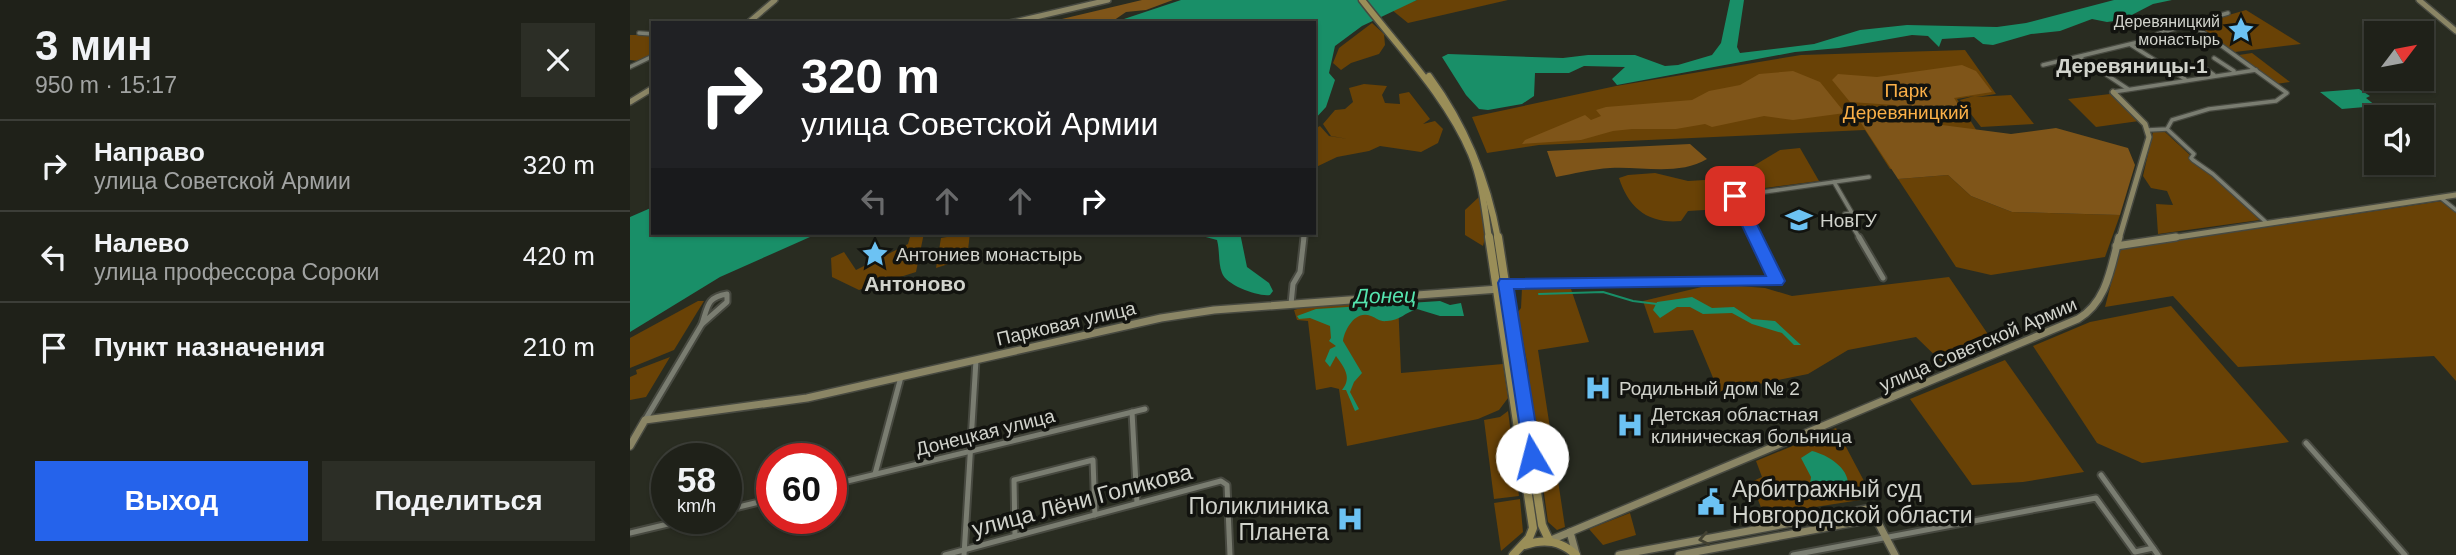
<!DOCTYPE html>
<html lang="ru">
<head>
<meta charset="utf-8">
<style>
  body { margin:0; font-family:Arial,sans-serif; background:#2c2e26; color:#f1f3f6; height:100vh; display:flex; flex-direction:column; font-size:26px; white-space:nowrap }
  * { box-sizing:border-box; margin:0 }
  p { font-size:23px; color:#a1a3a2 }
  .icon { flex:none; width:38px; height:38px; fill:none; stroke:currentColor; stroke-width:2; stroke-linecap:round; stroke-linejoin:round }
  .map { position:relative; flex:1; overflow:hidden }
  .side { display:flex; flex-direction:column; background:#1f2119; width:630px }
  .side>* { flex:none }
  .banner { position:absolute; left:21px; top:21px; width:665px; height:214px; border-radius:0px; box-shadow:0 2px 5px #0004,0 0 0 2px #3c3e38; background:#202124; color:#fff; overflow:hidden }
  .needle { width:46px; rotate:58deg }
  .tools { position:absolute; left:1734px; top:21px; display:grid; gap:14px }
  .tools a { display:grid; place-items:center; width:70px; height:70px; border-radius:0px; background:#1f2119; box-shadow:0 2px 5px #0004,0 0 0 2px #3c3e38; font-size:35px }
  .speed { position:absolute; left:21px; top:443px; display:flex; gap:14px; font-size:35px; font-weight:700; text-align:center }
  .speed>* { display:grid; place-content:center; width:91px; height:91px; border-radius:50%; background:#1f2119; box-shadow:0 2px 5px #0004,0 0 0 2px #3c3e38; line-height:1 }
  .speed small { font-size:18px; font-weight:400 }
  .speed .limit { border:10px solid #d22; background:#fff; color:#111 }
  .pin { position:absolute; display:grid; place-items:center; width:60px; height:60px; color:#fff; margin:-30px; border-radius:14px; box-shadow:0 4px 10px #0006 }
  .me { position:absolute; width:77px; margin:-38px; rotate:352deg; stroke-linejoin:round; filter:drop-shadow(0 0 5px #0008) }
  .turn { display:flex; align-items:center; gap:24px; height:147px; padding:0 35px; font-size:32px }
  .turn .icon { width:91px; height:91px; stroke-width:2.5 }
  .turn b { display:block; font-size:49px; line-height:60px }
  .lanes { display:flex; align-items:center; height:66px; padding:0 35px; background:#0003; justify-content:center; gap:35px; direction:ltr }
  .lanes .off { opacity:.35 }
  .round { display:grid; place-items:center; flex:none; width:74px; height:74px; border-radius:0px; background:#2c2e26 }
  .head { display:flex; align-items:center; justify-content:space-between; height:119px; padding:0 35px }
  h1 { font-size:42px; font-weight:600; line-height:52px }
  .cta { display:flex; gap:14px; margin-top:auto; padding:14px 35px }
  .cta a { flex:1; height:80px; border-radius:0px; background:#2563eb; color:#fff; font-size:28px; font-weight:600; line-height:80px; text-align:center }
  .cta a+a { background:#2c2e26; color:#f1f3f6 }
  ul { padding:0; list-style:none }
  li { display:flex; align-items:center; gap:21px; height:91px; padding:0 35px; border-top:2px solid #3c3e38 }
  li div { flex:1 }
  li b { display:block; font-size:26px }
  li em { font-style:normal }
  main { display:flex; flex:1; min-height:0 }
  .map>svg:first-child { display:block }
  .green { fill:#694206 }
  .forest { fill:#7f5519 }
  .water { fill:#198f68 }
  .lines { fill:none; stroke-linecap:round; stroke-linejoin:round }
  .stream { stroke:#198f68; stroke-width:2 }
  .street-far1-casing { stroke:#474940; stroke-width:6 }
  .street-casing { stroke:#474940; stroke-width:9 }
  .secondary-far1-casing { stroke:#474940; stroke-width:8 }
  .secondary-casing { stroke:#474940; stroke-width:10 }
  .primary-far1-casing { stroke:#474940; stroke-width:9 }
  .primary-casing { stroke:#474940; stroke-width:11 }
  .street-far1 { stroke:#7a7d71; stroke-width:3.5 }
  .street { stroke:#7a7d71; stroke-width:5 }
  .secondary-far1 { stroke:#8a8565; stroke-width:5 }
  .secondary { stroke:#8a8565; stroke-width:7 }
  .primary-far1 { stroke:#9a8e58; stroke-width:6 }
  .primary { stroke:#9a8e58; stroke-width:8 }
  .oneway { stroke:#424131 }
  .route { fill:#2563eb; stroke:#184099; stroke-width:2 }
  .labels { text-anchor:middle; stroke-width:7; stroke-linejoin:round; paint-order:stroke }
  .far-poi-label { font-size:16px; fill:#d1d3cc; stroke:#12130f; text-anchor:end }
  .park-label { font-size:19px; fill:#fbb048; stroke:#12130f }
  .poi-label { font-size:19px; fill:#d1d3cc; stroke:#12130f; text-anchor:start }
  .street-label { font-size:19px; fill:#d1d3cc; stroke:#12130f }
  .far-district-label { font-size:21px; font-weight:bold; fill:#d1d3cc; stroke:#12130f }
  .neighbourhood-label { font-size:21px; font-weight:bold; fill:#d1d3cc; stroke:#12130f }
  .water-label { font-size:21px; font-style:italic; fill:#55e5af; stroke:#12130f }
  .near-poi-label { font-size:23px; fill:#d1d3cc; stroke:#12130f; text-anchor:start }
  .near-street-label { font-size:23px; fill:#d1d3cc; stroke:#12130f }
</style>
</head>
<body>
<main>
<section class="side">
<div class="head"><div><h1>3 мин</h1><p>950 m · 15:17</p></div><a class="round"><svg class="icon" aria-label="close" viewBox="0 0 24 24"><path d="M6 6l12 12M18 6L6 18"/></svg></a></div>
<ul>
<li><svg class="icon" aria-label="right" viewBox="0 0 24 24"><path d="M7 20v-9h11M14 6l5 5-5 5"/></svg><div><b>Направо</b><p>улица Советской Армии</p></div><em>320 m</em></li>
<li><svg class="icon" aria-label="left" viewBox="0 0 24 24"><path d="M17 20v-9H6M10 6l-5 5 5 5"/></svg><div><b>Налево</b><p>улица профессора Сороки</p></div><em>420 m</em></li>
<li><svg class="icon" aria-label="arrive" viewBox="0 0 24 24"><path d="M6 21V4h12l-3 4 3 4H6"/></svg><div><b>Пункт назначения</b></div><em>210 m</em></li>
</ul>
<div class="cta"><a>Выход</a><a>Поделиться</a></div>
</section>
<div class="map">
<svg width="1826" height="555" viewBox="0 0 1826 555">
  <rect width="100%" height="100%" fill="#292c21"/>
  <g class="green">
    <path d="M787,0H878L778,23L762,10Z"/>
    <path d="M1616,10L1671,44L1605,52L1564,25Z"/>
    <path d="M742,23L754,34L755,45L749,54L721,63L711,70L703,63L709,48Z"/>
    <path d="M0,35H23V55L8,61L0,60Z"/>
    <path d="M1335,50L1366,94L1346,97L1381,95L1404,124L1351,127L1330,100L1344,96L1327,99L1363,157L1260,169L1235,130L909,145L857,153L842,117L986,86L1171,55Z"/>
    <path d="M1622,53L1660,82L1646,84L1609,55Z"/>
    <path d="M734,84L757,86L752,95L755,103L770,104L769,94L779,92L800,119L793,124L805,121L813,129L808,143L791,152L750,146L739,151L707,157L684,168V129L690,126L699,136L718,139L701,136L693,124L705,110L715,109L723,102L719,88Z"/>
    <path d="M1480,94L1509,121L1466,127L1438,99Z"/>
    <path d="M1523,132H1535L1630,220L1528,234L1526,204L1543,205L1537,191L1521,188L1513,176Z"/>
    <path d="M1170,148L1189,181L1105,192L1100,180L1150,150Z"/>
    <path d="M1025,173L1058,181L1092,179L1108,208L1058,211L1051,221C1019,224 999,209 989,178L998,175Z"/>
    <path d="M1318,175L1341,196L1382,212L1490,215L1475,257L1361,275L1326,267L1268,179Z"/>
    <path d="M850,196L855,238L853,246L835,235V210Z"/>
    <path d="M1812,201L1826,212V381L1804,356L1608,367L1543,296L1475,307L1490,249Z"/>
    <path d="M281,233H294L286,272L229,290L202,277L201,258L214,252L226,270L278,244Z"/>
    <path d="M340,233L337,258L306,268L311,238Z"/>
    <path d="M1319,277L1366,346L1317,367L1286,337L1218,350L1178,374L1089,392L1063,330L1024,333L1013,301L1084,284L1135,288L1162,296Z"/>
    <path d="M940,286L959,342L908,350L920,428L905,430L897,362L887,313L891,308L892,288Z"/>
    <path d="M768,300L771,373L873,364L878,398L869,410L848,419L717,446L709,389L701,387L686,390L678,321L667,320L664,310L677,306Z"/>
    <path d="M68,301H74L44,350L0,368V338Z"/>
    <path d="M1541,306L1659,442L1512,463L1467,443L1403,346L1460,322Z"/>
    <path d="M40,357L16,397L0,400V377L7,374L6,370Z"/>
    <path d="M1375,360L1454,472L1393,482L1342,485L1280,399Z"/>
    <path d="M878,411L889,496L864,499L854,420L870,417Z"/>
    <path d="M1206,428L1243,498L1134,515L1121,482L1132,477L1126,461Z"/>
    <path d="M921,434L935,527L927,530L918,522L906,436Z"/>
    <path d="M890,499L893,532L871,551L864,503Z"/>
    <path d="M1000,513L1006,535L973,545L959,529Z"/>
  </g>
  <g class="forest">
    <path d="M512,0H543L516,10L496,12L480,23H415Z"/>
    <path d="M1332,65L1346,71L1362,92L1324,98L1335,115L1326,117L1264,105L1220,102L1202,80L1208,74L1247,77Z"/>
    <path d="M1163,71L1190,82L1215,113L1163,120L1134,116L1082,127L1075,124L1046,129H1002L983,131L951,140L892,144L895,140L955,115L961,120L971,116L966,110L976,107L1062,100L1079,91L1110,85L1129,74Z"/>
    <path d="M1243,107L1312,125L1381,134L1426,128L1498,148L1505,165L1490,215L1382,212L1341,196L1318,175L1268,179L1231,123L1228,109Z"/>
    <path d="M1060,144L1077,159C1049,176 1011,166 980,168C962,169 943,174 926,177L917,151Z"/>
  </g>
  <g class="water">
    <path d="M551,0H787L732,26L705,46L699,73L705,80L696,107L684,120V23H482Z"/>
    <path d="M1100,0H1114L1107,47L1110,53L1184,44L1230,30L1277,25L1367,27L1396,23L1484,0H1542L1523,4L1492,20L1477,22L1462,19L1430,31L1401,34L1363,45L1353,44L1344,37L1312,39L1309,47L1298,36L1282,35L1209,48L1165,52L987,85L982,79L995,67L954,66L939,73H905L904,96L892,104L858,110L849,109L836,95L812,57L818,54L933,58L958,55H1005L1035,66L1048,65L1082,55L1091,43Z"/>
    <path d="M1729,89L1740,96L1736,98L1746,106L1712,109L1690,92Z"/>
    <path d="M23,207V233H189L90,277L0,332V217Z"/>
    <path d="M571,233H610L617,267L639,283L643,291L640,295C628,297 596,285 592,273C588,263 590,251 587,240L572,236Z"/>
    <path d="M1062,297L1082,308L1104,307L1122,319L1145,321L1171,345H1164L1152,333L1122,324L1102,313L1073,314L1060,307H1047L1030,318L1023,310L1027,302Z"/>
    <path d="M810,301L820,305L831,303L834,316H810L787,309C776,312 769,321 757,321C749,322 747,318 741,316C725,309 714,331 713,341L732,373L724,382L720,392L729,409L725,411L716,390H712C723,377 713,366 706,356L700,367L695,361L700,349L706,346L699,341L701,338L700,326L680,318L669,319L667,316L686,309Z"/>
    <path d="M1182,451C1198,455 1219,468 1218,485H1197L1193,494L1179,491L1181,477L1171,458Z"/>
  </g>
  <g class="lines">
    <path class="stream" d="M909,294L973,292L1003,301L1027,304"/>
    <defs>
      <g id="street-far1">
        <path d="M9,33L23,34"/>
        <path d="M1501,45L1555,79"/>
        <path d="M1451,58L1498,89"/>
        <path d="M1584,58L1604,71"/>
        <path d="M1569,64L1584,75"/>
        <path d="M1413,65L1517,40L1530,33L1598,13"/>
        <path d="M0,67L23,56"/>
        <path d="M1483,92L1626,70"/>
        <path d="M1537,129L1564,154L1561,158L1563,160L1583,174L1637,223"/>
        <path d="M1518,130L1537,129L1542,120L1579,109L1646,101L1657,93L1560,23"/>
        <path d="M1204,182L1222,213L1215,214L1230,239"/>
        <path d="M1811,198L1826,210"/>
        <path d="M673,239L674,233"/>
        <path d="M1126,239L1105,196L1239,177"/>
      </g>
      <g id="street">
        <path d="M1229,237L1253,278"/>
        <path d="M876,283L1147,281L1125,237"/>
        <path d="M97,294V302L72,324C78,306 77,297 97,294Z"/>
        <path d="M661,304L663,284L670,272L674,237"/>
        <path d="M502,412L507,503"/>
        <path d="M15,420L72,324"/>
        <path d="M1676,443L1775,555"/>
        <path d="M245,474L271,377"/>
        <path d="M1471,475L1528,555"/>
        <path d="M201,485L515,409"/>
        <path d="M96,510L142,499"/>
        <path d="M0,533L63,518"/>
        <path d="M385,536L384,480L463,460L465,515"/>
        <path d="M315,555L591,481L597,485L600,555"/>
        <path d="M334,555L346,360"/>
        <path d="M1163,555L1466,498L1505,552L1523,548"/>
      </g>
      <g id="secondary-far1">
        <path d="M1789,0L1826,31"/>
        <path d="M118,23L145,0"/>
        <path d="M380,23L478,0"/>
        <path d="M1483,92L1515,124L1519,137L1489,239"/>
        <path d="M0,102L23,88"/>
        <path d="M1535,239L1826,195"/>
      </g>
      <g id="secondary">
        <path d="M1486,246L1546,237"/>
        <path d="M0,446L15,420L177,398L531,318L584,310L869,289"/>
        <path d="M940,532L946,554"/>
        <path d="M921,540L1448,319C1477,302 1481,267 1489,237"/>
        <path d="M989,555L1237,509L1243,513L1265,555"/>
        <path d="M1049,555L1242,519L1244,515"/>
      </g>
      <g id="primary-far1">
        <path d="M732,0C770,49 817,97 841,154C852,180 855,211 859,239"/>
        <path d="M799,76C835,125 857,178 868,239"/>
      </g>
      <g id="primary">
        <path d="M859,237L903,528L899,538L883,555"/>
        <path d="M868,237L912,525L919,540"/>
        <path d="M895,545C915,538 931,541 946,555"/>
      </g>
    </defs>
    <use href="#street-far1" class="street-far1-casing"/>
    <use href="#street" class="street-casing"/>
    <use href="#secondary-far1" class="secondary-far1-casing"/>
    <use href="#secondary" class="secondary-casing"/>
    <use href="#primary-far1" class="primary-far1-casing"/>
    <use href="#primary" class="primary-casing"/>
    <use href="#street-far1" class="street-far1"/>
    <use href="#street" class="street"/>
    <use href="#secondary-far1" class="secondary-far1"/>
    <use href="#secondary" class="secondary"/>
    <use href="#primary-far1" class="primary-far1"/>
    <use href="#primary" class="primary"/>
  </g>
  <defs><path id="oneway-chevron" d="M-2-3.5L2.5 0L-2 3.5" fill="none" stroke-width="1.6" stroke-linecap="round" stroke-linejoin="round" transform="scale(1.75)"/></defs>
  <use class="oneway" href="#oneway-chevron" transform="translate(1074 539) rotate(169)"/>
  <path class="route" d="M1105,191L1113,196L1155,281L1152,285L884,289L911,457L908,462L902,465L895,462L868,283L870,279L1136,276L1098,196Z"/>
  <defs>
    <symbol id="sight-bare" viewBox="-9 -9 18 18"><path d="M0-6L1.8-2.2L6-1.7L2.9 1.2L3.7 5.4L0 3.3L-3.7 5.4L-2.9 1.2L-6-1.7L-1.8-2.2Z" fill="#6cc2f3" stroke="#12130f" stroke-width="2.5" paint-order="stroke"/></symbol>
    <symbol id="university-bare" viewBox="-9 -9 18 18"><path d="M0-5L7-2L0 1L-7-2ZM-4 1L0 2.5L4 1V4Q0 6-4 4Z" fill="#6cc2f3" stroke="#12130f" stroke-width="2.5" paint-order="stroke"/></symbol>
    <symbol id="hospital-bare" viewBox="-9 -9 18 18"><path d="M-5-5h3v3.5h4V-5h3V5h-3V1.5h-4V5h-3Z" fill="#6cc2f3" stroke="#12130f" stroke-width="2.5" paint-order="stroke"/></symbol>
    <symbol id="civic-bare" viewBox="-9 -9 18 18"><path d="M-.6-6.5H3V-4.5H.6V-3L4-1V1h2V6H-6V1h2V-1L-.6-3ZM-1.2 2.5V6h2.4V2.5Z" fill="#6cc2f3" stroke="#12130f" stroke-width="2.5" paint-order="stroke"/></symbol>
  </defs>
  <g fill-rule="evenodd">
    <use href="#sight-bare" x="1592" y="11" width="38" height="38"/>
    <use href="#university-bare" x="1150" y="201" width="38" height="38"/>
    <use href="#sight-bare" x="226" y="235" width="38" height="38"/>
    <use href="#hospital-bare" x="949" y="369" width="38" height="38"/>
    <use href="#hospital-bare" x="981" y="406" width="38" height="38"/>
    <use href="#civic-bare" x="1062" y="483" width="38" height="38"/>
    <use href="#hospital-bare" x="701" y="500" width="38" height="38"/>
  </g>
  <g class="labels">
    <g class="far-poi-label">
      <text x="1590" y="27">Деревяницкий<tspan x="1590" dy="18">монастырь</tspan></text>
    </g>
    <g class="park-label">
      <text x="1276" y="97">Парк<tspan x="1276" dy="22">Деревяницкий</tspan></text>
    </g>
    <g class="poi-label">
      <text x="1190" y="227">НовГУ</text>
      <text x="266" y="261">Антониев монастырь</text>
      <text x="989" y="395">Родильный дом № 2</text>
      <text x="1021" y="421">Детская областная<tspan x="1021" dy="22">клиническая больница</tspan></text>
    </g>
    <g class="street-label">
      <text transform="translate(436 323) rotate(-13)" y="7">Парковая улица</text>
      <text transform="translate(1348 344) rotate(-23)" y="7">улица Советской Армии</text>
      <text transform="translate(355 432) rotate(-14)" y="7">Донецкая улица</text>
    </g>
    <g class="far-district-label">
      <text x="1502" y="73">Деревяницы-1</text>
    </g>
    <g class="neighbourhood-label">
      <text x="285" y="291">Антоново</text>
    </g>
    <g class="water-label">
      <text transform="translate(755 296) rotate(-1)" y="7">Донец</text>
    </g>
    <g class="near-poi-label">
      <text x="1102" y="497">Арбитражный суд<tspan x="1102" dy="26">Новгородской области</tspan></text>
      <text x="699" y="514" text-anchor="end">Поликлиника<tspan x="699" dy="26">Планета</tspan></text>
    </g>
    <g class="near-street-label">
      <text transform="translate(452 500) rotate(-15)" y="8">улица Лёни Голикова</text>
    </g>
  </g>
</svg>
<div class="tools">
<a><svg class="needle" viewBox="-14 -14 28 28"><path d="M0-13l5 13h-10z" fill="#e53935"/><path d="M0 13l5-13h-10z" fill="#a1a3a2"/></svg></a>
<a><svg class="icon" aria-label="sound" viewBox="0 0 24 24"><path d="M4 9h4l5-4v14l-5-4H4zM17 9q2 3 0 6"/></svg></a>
</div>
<div class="speed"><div>58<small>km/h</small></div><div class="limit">60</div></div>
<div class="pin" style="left:1105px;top:196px;background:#d93025"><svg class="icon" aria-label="arrive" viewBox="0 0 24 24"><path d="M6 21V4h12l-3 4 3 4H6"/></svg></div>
<svg class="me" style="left:902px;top:457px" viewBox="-20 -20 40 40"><circle r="19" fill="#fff"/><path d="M0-13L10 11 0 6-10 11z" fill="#2563eb"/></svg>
<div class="banner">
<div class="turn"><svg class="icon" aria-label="right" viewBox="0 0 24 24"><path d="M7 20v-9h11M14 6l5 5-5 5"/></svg><div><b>320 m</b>улица Советской Армии</div></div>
<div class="lanes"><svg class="icon off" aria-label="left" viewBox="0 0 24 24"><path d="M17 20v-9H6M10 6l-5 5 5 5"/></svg><svg class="icon off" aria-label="ahead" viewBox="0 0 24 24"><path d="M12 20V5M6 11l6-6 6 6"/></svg><svg class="icon off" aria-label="ahead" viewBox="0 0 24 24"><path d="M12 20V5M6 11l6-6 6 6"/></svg><svg class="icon" aria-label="right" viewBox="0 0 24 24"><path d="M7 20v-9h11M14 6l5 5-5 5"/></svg></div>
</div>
</div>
</main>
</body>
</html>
